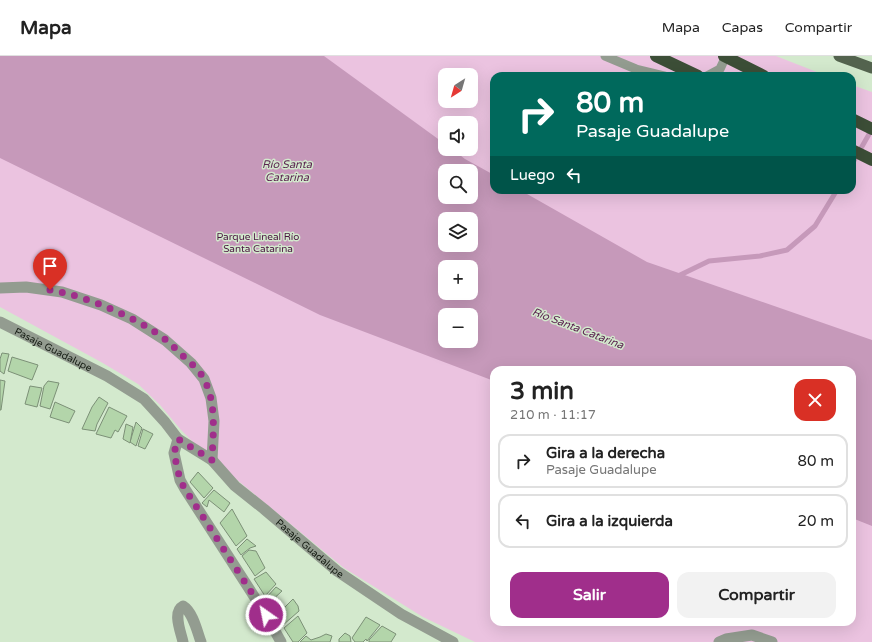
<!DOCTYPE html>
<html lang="es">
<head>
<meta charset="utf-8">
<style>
  body { margin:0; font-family:"Varela Round",sans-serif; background:#f2f2f2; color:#222; height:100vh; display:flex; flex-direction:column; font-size:15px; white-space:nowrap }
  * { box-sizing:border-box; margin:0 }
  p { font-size:13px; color:#767676 }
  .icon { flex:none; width:22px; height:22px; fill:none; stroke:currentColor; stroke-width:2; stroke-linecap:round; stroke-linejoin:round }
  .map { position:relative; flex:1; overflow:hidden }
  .details { position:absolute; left:490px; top:310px; width:366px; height:260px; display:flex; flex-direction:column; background:#fff; border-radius:12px; box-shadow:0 4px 16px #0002 }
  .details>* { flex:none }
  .hud { position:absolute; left:490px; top:16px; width:366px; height:122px; border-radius:12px; box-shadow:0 4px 16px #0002; background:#00695c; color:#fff; overflow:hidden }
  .needle { width:26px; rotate:217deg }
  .buttons { position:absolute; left:438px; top:12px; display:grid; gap:8px }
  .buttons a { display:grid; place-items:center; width:40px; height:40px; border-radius:8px; background:#fff; box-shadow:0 4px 16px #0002; font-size:20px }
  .pin { position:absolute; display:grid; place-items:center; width:34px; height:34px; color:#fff; margin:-41px -17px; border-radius:50% 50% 50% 0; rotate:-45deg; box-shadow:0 0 4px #0007 }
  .pin .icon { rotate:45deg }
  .me { position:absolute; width:44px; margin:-22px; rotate:327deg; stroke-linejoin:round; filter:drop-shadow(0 0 3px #0008) }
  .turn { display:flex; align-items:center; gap:14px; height:84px; padding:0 20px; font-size:18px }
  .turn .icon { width:52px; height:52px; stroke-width:2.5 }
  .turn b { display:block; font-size:28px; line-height:34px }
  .then { display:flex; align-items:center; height:38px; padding:0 20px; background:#0003; gap:8px; font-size:15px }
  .round { display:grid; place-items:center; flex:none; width:42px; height:42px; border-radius:12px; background:#f2f2f2 }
  .head { display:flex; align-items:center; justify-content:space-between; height:68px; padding:0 20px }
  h1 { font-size:24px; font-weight:700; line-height:30px }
  .button { display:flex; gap:8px; margin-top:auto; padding:8px 20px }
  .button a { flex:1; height:46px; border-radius:12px; background:#a02e8b; color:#fff; font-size:16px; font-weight:700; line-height:46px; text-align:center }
  .button a+a { background:#f2f2f2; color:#222 }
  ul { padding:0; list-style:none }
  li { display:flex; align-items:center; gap:12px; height:54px; margin:0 8px 6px; padding:0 12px; border:2px solid #e0e0e0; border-radius:12px }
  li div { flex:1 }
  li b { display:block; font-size:15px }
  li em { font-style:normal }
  header { display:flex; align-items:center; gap:24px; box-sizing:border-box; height:56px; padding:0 20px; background:#fff; border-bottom:1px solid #e0e0e0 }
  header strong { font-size:19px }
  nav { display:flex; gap:22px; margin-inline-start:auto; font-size:14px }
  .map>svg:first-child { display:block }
  .green { fill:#ebc3e0; fill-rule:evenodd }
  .water { fill:#c699ba; fill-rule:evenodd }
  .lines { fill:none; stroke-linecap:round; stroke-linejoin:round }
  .stream { stroke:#c699ba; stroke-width:5 }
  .building { fill:#b3d5aa; stroke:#7c9077 }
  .service { stroke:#939c90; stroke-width:9 }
  .minor { stroke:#939c90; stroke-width:11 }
  .primary { stroke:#53634e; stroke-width:11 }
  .motorway { stroke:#3c4e37; stroke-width:12 }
  .route { stroke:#a02e8b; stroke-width:7; stroke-dasharray:0 12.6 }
  .labels { text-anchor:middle; stroke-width:3; stroke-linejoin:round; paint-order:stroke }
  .park-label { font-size:10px; fill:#49133f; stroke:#d3e9cd }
  .street-label { font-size:10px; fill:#141b12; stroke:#d3e9cd }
  .water-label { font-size:11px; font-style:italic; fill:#5b2450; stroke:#d3e9cd }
</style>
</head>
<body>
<header>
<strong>Mapa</strong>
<nav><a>Mapa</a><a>Capas</a><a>Compartir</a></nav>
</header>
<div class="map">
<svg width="872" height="586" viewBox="0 0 872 586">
  <rect width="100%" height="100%" fill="#d3e9cd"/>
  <path class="green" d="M0,0H776L827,20H494V134H852V29L872,36V586H475L423,561L344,512L203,396L181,374L160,349L138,328L101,306L0,251ZM445,19H471V45H445ZM445,67H471V93H445ZM445,115H471V141H445ZM445,163H471V189H445ZM445,211H471V237H445ZM445,259H471V285H445ZM494,314H852V566H494Z"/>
  <path class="water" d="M0,0H324L445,88V93H452L465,103L494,119V134H520L647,206L872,284V470L852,462V314H494V325L320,259L0,102ZM445,115H471V141H445ZM445,163H471V189H445ZM445,211H471V237H445ZM445,259H471V285H445Z"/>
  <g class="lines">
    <g class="stream">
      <path d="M852,108L872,73"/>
      <path d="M676,221L709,205L760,200L787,194L815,170L837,134"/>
    </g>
  </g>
  <g class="building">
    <path d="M2,297L9,298L4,318L0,315V303Z"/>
    <path d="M12,301L38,309L32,324L8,315Z"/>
    <path d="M0,324L5,325L1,354H0Z"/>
    <path d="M48,325L59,327L50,353L40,350L44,330Z"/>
    <path d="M30,330L42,332L37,351L25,348Z"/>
    <path d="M99,341L108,347L97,368L95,375L82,373L92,351Z"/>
    <path d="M55,346L75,355L69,367L50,361Z"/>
    <path d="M109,351L127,360L118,376L115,374L111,382L96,378Z"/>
    <path d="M136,366L142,372L136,390L130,386Z"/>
    <path d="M126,368L133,371L130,387L123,383Z"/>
    <path d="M143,373L153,378L145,393L138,390Z"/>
    <path d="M198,416L213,432L204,442L190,426Z"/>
    <path d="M214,434L230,447L224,456L209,444L207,451L202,447Z"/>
    <path d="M232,453L247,480L236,490L220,467Z"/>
    <path d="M247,483L256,490L250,492L241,499L237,493Z"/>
    <path d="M249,494L256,495L265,512L255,520L242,500Z"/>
    <path d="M266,516L276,528L265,540L254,523Z"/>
    <path d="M276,531L282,535L269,547L265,543Z"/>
    <path d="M293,543L298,550L299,555L283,569L276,557L285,551Z"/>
    <path d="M278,544L280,550L274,555L270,549Z"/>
    <path d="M298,560L307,577L298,586H293L284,572Z"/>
    <path d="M366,561L380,569L367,585L366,583L363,586H355L352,582Z"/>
    <path d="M382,570L396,578L391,586H369V584Z"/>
    <path d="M345,577L350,580L351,586H339V583Z"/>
    <path d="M326,578L332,580L330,586H300L306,580L311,584L320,581Z"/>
  </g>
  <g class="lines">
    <g class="service">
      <path d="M605,0L636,13L665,20"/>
      <path d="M707,20L720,13L726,0"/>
    </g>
    <g class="minor">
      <path d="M0,232L26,231L62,236L101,249L132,263L165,284L191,307L204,323L211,342L214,365L212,404"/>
      <path id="s1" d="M0,266L107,320L144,343L165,366L178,383L212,404L235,430L264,453L337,515L401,558L453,586"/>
      <path d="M178,383L174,397L180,424L185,433L266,559L281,586"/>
      <path d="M183,586C181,576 172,556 183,550C193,556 197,575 201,586"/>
      <path d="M719,586L726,583L752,579L772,586"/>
    </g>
    <path class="primary" d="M839,0L872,12"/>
    <g class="motorway">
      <path d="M656,0L698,20"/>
      <path d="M724,0L764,20"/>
      <path d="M852,63L872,73"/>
      <path d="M852,94L872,104"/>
    </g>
  </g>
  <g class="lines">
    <path class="route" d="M50,234C84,239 140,263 166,284C172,289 178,295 184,301C191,307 200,315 204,323C217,348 213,378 212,404L178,383L174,397L180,424L185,433L266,559"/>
  </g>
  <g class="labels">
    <g class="park-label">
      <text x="258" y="184">Parque Lineal Río<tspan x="258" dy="12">Santa Catarina</tspan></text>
    </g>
    <g class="street-label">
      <text dy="4" stroke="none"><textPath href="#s1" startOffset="60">Pasaje Guadalupe</textPath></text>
      <text dy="4" stroke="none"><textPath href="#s1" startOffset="388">Pasaje Guadalupe</textPath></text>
    </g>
    <g class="water-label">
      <text x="287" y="112">Río Santa<tspan x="287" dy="13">Catarina</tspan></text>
      <text transform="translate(578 272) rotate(21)" y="4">Río Santa Catarina</text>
    </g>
  </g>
</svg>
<div class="buttons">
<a><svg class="needle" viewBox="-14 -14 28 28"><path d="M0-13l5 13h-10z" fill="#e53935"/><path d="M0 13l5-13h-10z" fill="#767676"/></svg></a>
<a><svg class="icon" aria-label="sound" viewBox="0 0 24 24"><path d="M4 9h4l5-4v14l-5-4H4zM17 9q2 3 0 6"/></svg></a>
<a><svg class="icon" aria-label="search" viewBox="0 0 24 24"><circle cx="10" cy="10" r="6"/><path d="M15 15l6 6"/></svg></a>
<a><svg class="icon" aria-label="layers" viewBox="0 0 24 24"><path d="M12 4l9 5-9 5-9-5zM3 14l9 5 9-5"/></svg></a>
<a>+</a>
<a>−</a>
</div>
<div class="pin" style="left:50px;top:234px;background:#d93025"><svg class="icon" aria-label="arrive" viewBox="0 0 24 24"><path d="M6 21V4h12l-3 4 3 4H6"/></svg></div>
<svg class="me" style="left:266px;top:559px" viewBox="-20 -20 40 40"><circle r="17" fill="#a02e8b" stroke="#fff" stroke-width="3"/><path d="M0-11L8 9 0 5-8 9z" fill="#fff"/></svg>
<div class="hud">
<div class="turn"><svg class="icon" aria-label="right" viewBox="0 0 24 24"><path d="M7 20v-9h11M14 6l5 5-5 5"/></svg><div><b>80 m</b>Pasaje Guadalupe</div></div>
<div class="then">Luego<svg class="icon" aria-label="left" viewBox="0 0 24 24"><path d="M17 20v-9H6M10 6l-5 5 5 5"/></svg></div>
</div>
<section class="details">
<div class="head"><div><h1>3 min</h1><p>210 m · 11:17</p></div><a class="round" style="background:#d93025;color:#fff"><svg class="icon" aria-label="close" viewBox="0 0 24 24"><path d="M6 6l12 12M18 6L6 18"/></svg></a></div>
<ul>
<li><svg class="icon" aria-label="right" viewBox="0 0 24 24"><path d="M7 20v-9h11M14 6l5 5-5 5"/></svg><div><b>Gira a la derecha</b><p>Pasaje Guadalupe</p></div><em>80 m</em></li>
<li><svg class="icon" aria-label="left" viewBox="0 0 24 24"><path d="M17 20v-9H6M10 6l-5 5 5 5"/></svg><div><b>Gira a la izquierda</b></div><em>20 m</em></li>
</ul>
<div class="button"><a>Salir</a><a>Compartir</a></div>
</section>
</div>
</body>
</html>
